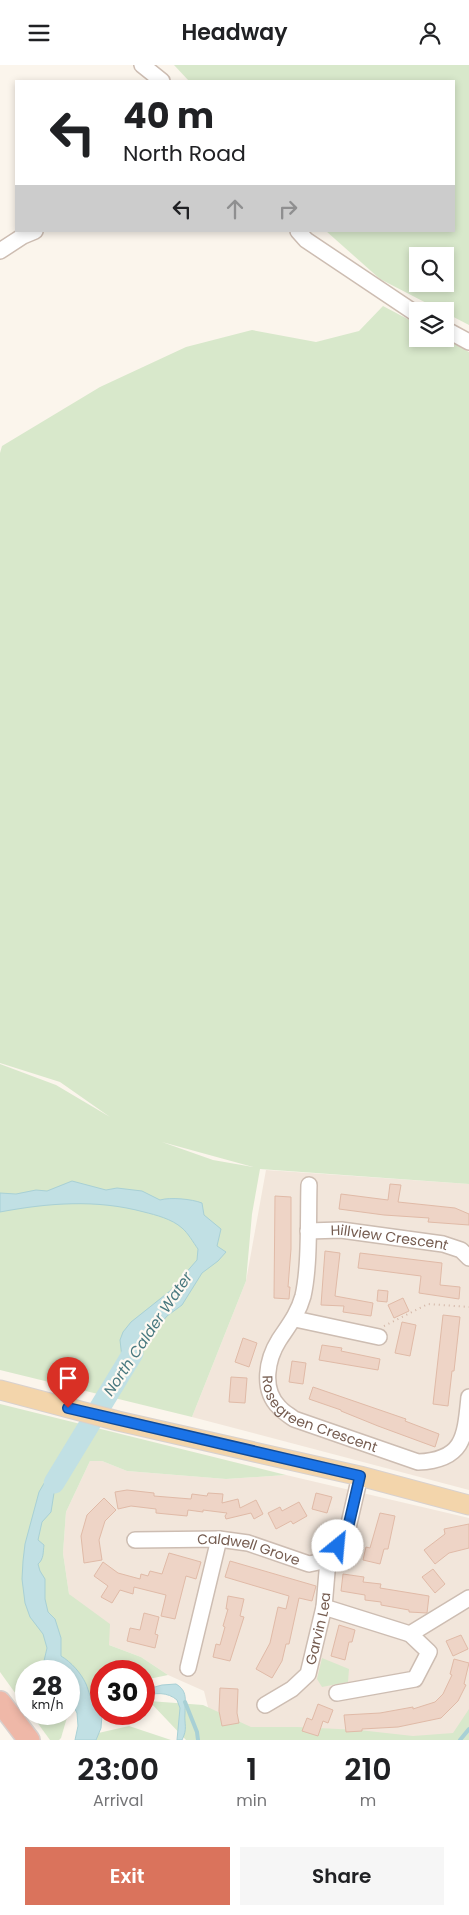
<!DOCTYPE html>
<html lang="en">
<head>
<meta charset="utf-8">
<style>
  body { margin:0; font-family:Poppins,sans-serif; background:#f6f6f6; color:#202124; height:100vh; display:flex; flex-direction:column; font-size:19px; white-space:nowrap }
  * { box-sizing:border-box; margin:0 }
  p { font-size:16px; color:#757577 }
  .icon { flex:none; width:28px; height:28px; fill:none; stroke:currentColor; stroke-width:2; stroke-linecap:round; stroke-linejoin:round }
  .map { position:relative; height:1675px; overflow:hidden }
  .sheet { display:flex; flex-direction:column; background:#fff; flex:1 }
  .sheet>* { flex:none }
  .banner { position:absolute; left:15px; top:15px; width:440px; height:152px; border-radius:0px; box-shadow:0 2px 8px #0003; background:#fff; color:#202124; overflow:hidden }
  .controls { position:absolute; left:409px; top:182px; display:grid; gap:10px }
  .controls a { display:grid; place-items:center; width:45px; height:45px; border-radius:0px; background:#fff; box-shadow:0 2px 8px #0003; font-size:25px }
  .speed { position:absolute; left:15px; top:1595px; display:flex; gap:10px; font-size:25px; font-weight:700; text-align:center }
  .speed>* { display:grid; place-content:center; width:65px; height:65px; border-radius:50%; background:#fff; box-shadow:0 2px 8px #0003; line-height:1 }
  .speed small { font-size:12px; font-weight:400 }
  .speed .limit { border:8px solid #d22; background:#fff; color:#111 }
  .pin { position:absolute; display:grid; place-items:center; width:42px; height:42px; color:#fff; margin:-51px -21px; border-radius:50% 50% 50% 0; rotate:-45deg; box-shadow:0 0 5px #0007 }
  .pin .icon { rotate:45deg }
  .me { position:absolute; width:55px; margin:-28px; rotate:28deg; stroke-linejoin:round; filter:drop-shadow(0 0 4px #0008) }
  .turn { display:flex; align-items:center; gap:18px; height:105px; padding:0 25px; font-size:22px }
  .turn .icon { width:65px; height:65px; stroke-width:2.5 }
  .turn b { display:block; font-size:35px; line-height:42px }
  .lanes { display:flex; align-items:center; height:48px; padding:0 25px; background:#0003; justify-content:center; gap:25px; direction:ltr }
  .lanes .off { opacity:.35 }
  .eta { display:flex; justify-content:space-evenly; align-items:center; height:85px; text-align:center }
  .eta b { font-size:30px; font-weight:600; line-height:35px }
  .cta { display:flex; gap:10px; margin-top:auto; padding:10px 25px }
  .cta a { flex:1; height:58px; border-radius:0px; background:#da735c; color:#fff; font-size:20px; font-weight:600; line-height:58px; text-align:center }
  .cta a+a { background:#f6f6f6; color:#202124 }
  header { display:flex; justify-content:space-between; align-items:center; height:65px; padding:0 25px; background:#fff; font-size:22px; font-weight:600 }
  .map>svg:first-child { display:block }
  .residential { fill:#f2e6db }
  .green { fill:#d8e8cb; fill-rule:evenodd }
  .water { fill:#c1e0e4; stroke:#a8d0d5 }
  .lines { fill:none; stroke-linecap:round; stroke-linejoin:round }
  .stream { stroke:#a8d0d5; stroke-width:4 }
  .river { stroke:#c1e0e4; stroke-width:21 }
  .building { fill:#eed4c6; stroke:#e0baa7 }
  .minor-casing { stroke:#cdbdb2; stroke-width:18 }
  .major-casing { stroke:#d8d1ce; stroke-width:21 }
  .highway-casing { stroke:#d8d1ce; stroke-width:24 }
  .path { stroke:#d4b7a8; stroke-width:2; stroke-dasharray:1 4; stroke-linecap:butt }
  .minor { stroke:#fff; stroke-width:15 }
  .major { stroke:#f3d5ab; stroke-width:19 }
  .highway { stroke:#efb8a8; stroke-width:21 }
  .route-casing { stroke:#114b97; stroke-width:12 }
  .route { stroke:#1a73e8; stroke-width:9 }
  .labels { text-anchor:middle; stroke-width:4.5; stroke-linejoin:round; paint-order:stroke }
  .street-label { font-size:14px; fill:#755c50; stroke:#fef9f2 }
  .water-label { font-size:15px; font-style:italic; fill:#48787f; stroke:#fef9f2 }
</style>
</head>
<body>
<header><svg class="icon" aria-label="menu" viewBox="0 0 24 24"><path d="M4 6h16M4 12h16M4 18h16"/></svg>Headway<svg class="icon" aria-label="person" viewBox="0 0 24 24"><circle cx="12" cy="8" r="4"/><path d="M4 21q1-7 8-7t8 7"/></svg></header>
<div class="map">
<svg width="469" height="1675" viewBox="0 0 469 1675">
  <rect width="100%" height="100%" fill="#fbf5ec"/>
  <g class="residential">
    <path d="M266,1105L469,1119V1425L192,1352L246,1216Z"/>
    <path d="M90,1396H102L127,1406L226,1414L286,1410L469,1453V1675H305L215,1670L204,1626L168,1610L141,1592L109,1580L69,1529L63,1488L66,1447Z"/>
  </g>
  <g class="green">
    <path d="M174,0H469V260L380,214L326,166H454V16H189ZM445,191V219H418V191Z"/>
    <path d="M383,241L417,259L418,274H445L469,287V1119L260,1104L252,1149L246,1216L192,1352L0,1305V999L56,1020L110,1052L60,1017L0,998V388L2,381L100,322L186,282L252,265L316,277L359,266ZM162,1077L253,1102L213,1095Z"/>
    <path d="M0,1339L286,1410L226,1414L127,1406L102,1396H90L66,1447L63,1488L69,1529L110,1559L109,1580L141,1592L168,1610L144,1615V1606H101V1630L69,1646V1606H26V1643L0,1607Z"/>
    <path d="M322,1593L349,1604L348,1617L322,1622L317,1614Z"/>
    <path d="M149,1636L203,1640L251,1662H297L359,1665L413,1671L453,1668L469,1644V1675H186Z"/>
    <path d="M31,1649H68L61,1673L59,1675H50Z"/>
    <path d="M129,1661L171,1675H83L94,1669Z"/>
  </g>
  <g class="water">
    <path d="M72,1116L106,1125L117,1123L142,1126L160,1135C170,1132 192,1134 202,1138L204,1150L221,1164L217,1181L226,1187L218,1196L202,1208L182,1240L167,1251L135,1290L127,1316L114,1309L122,1293L120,1275L123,1267L131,1257L170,1226L197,1195L198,1184C193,1177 188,1168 182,1163C172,1154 156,1150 144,1147C96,1134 48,1138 0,1147V1128L16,1129L36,1125L47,1126Z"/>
    <path d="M65,1391L72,1397L63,1417L54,1428L51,1447L42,1457L38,1475L44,1480C43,1487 44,1494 38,1499L40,1506L45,1514V1534L48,1547L55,1554L61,1573V1591C71,1597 81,1608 86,1619C89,1626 90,1635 97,1640L101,1638V1649H105L102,1650L101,1663L96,1675H75L78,1661L77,1648L69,1633V1606H46L44,1596L47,1583L43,1569L30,1552L25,1538L22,1514L23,1496L25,1479L39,1427L50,1408L58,1403Z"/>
    <path d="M176,1619C188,1626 185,1635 185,1648C184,1660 188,1663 182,1675H177L180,1643L177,1635C168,1627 154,1627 144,1632V1625L162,1620Z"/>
  </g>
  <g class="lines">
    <g class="stream">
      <path d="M185,1637L197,1667L198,1675"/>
      <path d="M460,1675L469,1664"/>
    </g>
    <path class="river" d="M54,1418L133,1288"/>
  </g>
  <g class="building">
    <path d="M390,1119L401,1120L398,1137L455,1143L469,1149V1160L428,1157L429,1153L384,1150L339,1144L341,1129L388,1135Z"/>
    <path d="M275,1131L291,1132V1184L288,1222H290L289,1234L274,1233Z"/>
    <path d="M325,1186L340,1188L335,1231L373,1238L371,1251L343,1247L344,1241L321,1240Z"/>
    <path d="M360,1188L442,1198L440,1220L460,1222L459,1234L419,1228L421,1211L358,1203Z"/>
    <path d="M378,1225L388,1226L387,1237L377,1236Z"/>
    <path d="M403,1233L409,1246L394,1253L388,1240Z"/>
    <path d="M443,1250L460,1252L454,1306H452L448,1341L433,1339Z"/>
    <path d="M402,1257L416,1260L410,1291L395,1288Z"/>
    <path d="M243,1273L257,1278L249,1302L235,1297Z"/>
    <path d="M322,1280L342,1283L341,1286L380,1294L378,1305L319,1295Z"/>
    <path d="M292,1296L306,1298L303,1319L289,1317Z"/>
    <path d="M231,1312L247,1313L245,1338L229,1337Z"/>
    <path d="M313,1322L406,1354L405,1356L439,1369L435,1382L378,1361L341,1346V1345L309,1334Z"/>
    <path d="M127,1425L154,1428V1431L191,1434L192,1429L207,1431L208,1428L223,1429L222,1438L238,1434L240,1443L256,1435L263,1449L254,1454L251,1448L226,1454L225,1451L227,1448L203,1445V1447L188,1445L187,1451L156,1448V1444L131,1441L118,1444L115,1427Z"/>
    <path d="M316,1428L332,1432L327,1448L312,1444Z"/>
    <path d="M104,1433L116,1445L105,1456L99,1475L102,1495L84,1498L81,1471L87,1450Z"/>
    <path d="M299,1437L307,1451L293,1459L291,1456L276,1464L268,1448L280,1442L282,1446Z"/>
    <path d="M380,1448L395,1451L388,1484H384L380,1499L363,1495L366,1482L370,1483Z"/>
    <path d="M469,1459V1483L449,1488L435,1499L424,1485L445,1469L444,1464Z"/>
    <path d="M169,1488L201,1497L196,1514L186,1511L175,1554L161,1551L166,1530L134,1522L133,1529L120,1525L112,1538L101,1532L108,1521L94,1511L103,1497L118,1508L140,1514L141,1509L148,1511L150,1506L162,1509Z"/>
    <path d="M230,1496L316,1521L312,1536L299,1533L289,1579H286L282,1596L272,1613L256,1604L270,1578L278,1542L286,1544L289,1531L225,1512Z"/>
    <path d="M433,1504L445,1519L435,1528L422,1512Z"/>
    <path d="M343,1509L364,1512L363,1517L381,1519L380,1523L429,1531L427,1548L409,1547V1545L381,1540V1537L365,1535V1530L341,1526Z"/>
    <path d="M228,1531L244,1534L240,1551L244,1552L230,1596L213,1592L216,1579L220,1580L225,1562L223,1561L228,1544H226Z"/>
    <path d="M144,1548L159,1552L155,1569L158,1570L155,1583L127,1576L130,1563L140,1565Z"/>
    <path d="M339,1560L355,1565L352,1577H349L345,1595L331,1591Z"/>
    <path d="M461,1570L468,1584L453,1591L446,1576Z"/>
    <path d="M454,1594L469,1598L464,1619L466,1620L458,1636L441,1653L398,1662L362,1664V1666L346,1667L344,1650L380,1648L413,1642V1644L435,1637L443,1629L452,1610L450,1609Z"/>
    <path d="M220,1623L238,1624L237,1648L239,1658L222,1661L219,1646Z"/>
    <path d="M318,1639L333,1645L328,1658L323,1656L318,1671L302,1666L307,1653L312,1655Z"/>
  </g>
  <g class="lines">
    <defs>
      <g id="minor">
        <path d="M142,0L162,16"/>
        <path d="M298,166L306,175L418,250"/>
        <path d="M0,186L23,171L35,166"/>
        <path d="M445,264L469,277"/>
        <path id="s1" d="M309,1120C308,1153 310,1200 303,1231C298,1249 289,1260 279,1275C267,1294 261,1324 279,1342C283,1347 289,1350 294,1354L418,1397C464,1395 465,1372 469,1332"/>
        <path id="s2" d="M308,1166L341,1165L443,1179L461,1185L469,1193"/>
        <path d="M295,1254L379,1272"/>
        <path id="s3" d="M135,1475L219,1474L248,1478L309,1499L328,1495L347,1467L360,1411"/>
        <path d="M324,1542L410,1569L469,1533"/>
        <path d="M188,1603L219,1474"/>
        <path d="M337,1628L415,1614L429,1587L410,1569"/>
        <path id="s4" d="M265,1640L292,1624L308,1609L324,1542L328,1495"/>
      </g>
      <path id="major" d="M0,1325L118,1356L360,1411L469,1440"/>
      <path id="highway" d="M0,1637L29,1675"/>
    </defs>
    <use href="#minor" class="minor-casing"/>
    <use href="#major" class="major-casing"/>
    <use href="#highway" class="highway-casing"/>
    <path class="path" d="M384,1261L428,1239L469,1242"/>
    <use href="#minor" class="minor"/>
    <use href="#major" class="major"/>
    <use href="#highway" class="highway"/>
  </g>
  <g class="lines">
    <defs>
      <path id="route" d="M68,1343L360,1411L347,1467L338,1481"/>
    </defs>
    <use href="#route" class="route-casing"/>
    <use href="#route" class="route"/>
  </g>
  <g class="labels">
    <g class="street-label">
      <text dy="5" stroke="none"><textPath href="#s2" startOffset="82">Hillview Crescent</textPath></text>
      <text dy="5" stroke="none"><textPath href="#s1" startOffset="270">Rosegreen Crescent</textPath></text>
      <text dy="5" stroke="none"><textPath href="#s3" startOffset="115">Caldwell Grove</textPath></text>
      <text dy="5" stroke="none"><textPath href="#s4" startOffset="100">Garvin Lea</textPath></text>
    </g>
    <g class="water-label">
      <text transform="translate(148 1269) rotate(-56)" y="5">North Calder Water</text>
    </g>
  </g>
</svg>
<div class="controls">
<a><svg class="icon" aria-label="search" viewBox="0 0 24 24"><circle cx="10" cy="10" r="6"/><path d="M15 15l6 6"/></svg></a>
<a><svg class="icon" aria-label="layers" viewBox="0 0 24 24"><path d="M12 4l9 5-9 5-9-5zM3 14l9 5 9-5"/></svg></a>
</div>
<div class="speed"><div>28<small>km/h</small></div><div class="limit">30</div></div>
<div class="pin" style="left:68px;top:1343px;background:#d93025"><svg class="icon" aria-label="arrive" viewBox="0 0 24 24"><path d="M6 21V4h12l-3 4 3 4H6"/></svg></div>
<svg class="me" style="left:338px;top:1481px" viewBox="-20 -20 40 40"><circle r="19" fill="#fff"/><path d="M0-13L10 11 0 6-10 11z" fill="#1a73e8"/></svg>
<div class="banner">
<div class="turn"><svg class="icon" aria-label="left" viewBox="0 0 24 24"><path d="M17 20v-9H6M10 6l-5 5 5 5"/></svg><div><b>40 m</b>North Road</div></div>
<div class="lanes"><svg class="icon" aria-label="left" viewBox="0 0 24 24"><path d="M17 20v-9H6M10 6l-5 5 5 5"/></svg><svg class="icon off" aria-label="ahead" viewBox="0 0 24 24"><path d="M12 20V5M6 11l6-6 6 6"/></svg><svg class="icon off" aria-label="right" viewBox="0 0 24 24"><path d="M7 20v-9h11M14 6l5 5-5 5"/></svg></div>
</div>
</div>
<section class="sheet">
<div class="eta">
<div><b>23:00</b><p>Arrival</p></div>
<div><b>1</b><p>min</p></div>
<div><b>210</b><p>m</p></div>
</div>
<div class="cta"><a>Exit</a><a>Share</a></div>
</section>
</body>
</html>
